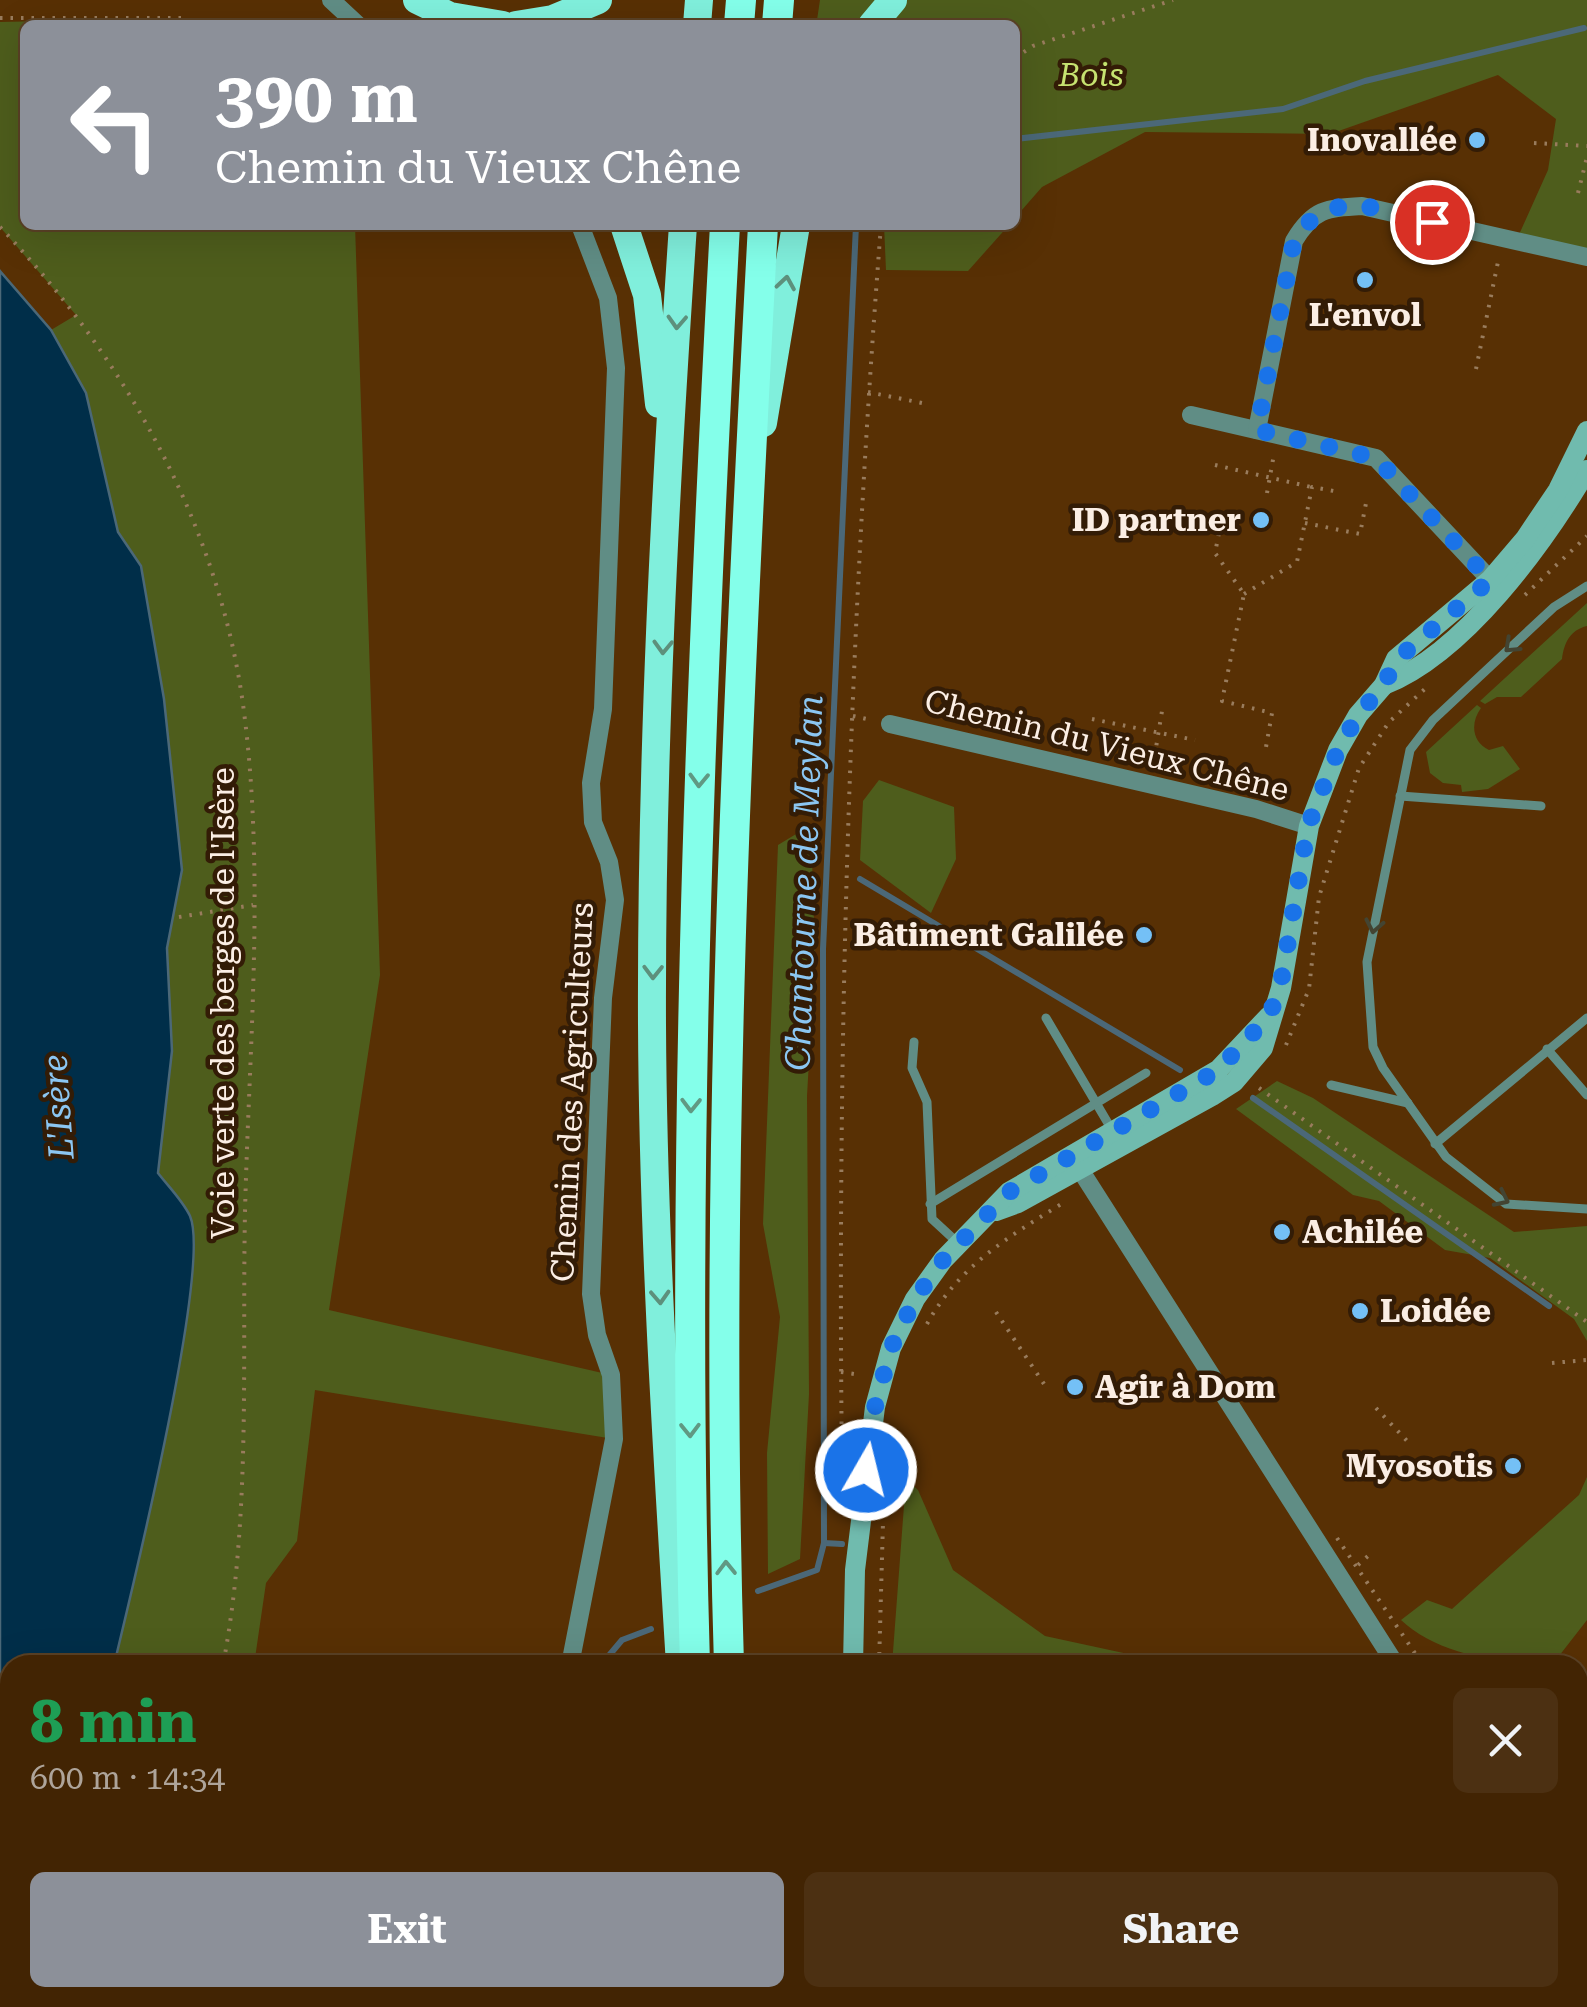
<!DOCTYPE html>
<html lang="en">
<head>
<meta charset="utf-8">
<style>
  body { margin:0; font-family:"Roboto Serif",serif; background:#4c3012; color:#f1f3f6; height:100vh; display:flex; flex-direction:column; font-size:38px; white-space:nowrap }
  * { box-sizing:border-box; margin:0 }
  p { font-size:32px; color:#aea49a }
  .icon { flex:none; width:55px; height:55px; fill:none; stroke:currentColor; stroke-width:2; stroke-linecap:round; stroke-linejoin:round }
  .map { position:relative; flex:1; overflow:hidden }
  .drawer { position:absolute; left:0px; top:1655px; width:1588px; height:352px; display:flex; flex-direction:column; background:#422403; border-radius:30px 30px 0 0; box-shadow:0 10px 40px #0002,0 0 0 2px #5a4125 }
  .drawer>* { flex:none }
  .top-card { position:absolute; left:20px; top:20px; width:1000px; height:210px; border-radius:15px; box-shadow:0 10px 40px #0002,0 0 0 2px #5a4125; background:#8c9099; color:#fff; overflow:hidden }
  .pin { position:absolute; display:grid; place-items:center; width:85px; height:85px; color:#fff; margin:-42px; border:5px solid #fff; border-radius:50%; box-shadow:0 2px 10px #0007 }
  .me { position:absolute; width:110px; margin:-55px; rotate:8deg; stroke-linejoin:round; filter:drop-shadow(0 0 8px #0008) }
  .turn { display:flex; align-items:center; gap:35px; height:210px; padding:0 30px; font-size:45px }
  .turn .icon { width:130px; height:130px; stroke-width:2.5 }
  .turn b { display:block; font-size:70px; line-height:85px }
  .round { display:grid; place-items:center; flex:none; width:105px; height:105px; border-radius:15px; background:#4c3012 }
  .headline { display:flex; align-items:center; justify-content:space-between; height:170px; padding:0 30px }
  h1 { font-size:60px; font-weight:700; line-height:75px; color:#1e9e55 }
  .action { display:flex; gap:20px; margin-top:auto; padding:20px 30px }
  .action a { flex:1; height:115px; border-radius:15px; background:#8c9099; color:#fff; font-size:40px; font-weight:700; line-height:115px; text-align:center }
  .action a+a { background:#4c3012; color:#f1f3f6 }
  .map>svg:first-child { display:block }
  .green { fill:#4e5d1c }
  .water { fill:#002e49; stroke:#4b6878; stroke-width:2.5 }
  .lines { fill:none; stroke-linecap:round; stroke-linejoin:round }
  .stream { stroke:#4b6878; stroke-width:6 }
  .path { stroke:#997c5d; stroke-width:4; stroke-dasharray:2.5 8; stroke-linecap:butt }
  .service { stroke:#608d85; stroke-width:9 }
  .minor { stroke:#608d85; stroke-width:18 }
  .secondary { stroke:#70bbae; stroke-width:20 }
  .trunk { stroke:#80efdc; stroke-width:28 }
  .motorway { stroke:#84ffea; stroke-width:30 }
  .oneway { stroke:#5d907c }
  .oneway2 { stroke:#434432 }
  .oneway3 { stroke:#609983 }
  .route { stroke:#1a73e8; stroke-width:18; stroke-dasharray:0 32.4 }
  .poi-dot { fill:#74c0f6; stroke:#331c06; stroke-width:4 }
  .labels { text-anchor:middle; stroke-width:9; stroke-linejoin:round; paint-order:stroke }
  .park-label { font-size:32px; font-style:italic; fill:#c6e370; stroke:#331c06 }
  .poi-label { font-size:32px; font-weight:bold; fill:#fbeee4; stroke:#331c06; text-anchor:end }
  .street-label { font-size:32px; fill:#fbeee4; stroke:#331c06 }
  .water-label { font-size:35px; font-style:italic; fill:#8bc6f2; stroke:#331c06 }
</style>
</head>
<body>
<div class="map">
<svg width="1587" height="2007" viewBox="0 0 1587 2007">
  <rect width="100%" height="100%" fill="#583004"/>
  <g class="green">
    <path d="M820,0H1587V253L1517,239L1548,170L1556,119L1498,75L1330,134L1145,132L1042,187L1015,218V25H821L817,20Z"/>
    <path d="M183,18L199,25H25V225H355L380,975L329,1310L611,1375L614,1439L315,1390L297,1541L266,1583L254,1665H114C131,1593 212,1268 190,1216C183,1201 168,1186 158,1173L172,1051L167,948L182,869L164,699L141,566L118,532L86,393L51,330L76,315L0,227V22Z"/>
    <path d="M884,225H1009L968,271L886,270Z"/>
    <path d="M1587,603V626C1570,630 1564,643 1562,659L1521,697H1497L1485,704L1480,701Z"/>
    <path d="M1477,705L1481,708C1470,723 1472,742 1489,750L1503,746L1520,769L1488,789L1462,792L1461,785L1443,783L1430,773L1426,752Z"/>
    <path d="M879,780L954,807L956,859L931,913L860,860L863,801Z"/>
    <path d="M811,825L815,956L807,1096L809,1394L800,1559L768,1574L767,1453L780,1317L763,1224L778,845Z"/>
    <path d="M1277,1081L1313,1098L1514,1232L1587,1226V1341L1574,1319L1490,1258L1445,1250L1379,1201L1353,1195L1236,1109Z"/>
    <path d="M1587,1477V1620L1552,1665C1504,1665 1436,1654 1401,1620L1427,1600L1452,1609L1579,1495Z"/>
    <path d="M906,1479L918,1490L953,1570L1045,1636L1179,1665H892Z"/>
    <path d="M22,1998H169L166,2007H19Z"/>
    <path d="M923,1998H1397L1398,2007H924Z"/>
  </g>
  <path class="water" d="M0,271L51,330L86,393L118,532L141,566L164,699L182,870L167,948L172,1051L158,1173C168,1186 183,1201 190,1216C212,1267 131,1594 114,1665H10V1998H22L19,2007H0Z"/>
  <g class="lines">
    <g class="stream">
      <path d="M1015,139L1283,109L1365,81L1584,28"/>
      <path d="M860,879L1180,1070"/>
      <path d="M1253,1098L1549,1306"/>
      <path d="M824,1543L842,1544"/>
      <path d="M758,1591L817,1570L824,1543L823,949L856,225"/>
      <path d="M601,1665L622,1640L651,1629"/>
      <path d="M1578,1883L1587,1891"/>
      <path d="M1339,1998L1345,2007"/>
      <path d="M543,2007L545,1998"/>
    </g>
    <g class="path">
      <path d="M0,18H183L199,25"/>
      <path d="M1015,58L1033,46L1173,0"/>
      <path d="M1534,143L1587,146"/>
      <path d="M1578,193L1587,157"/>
      <path d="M0,227C126,359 221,529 244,712C265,876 249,1047 245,1212C242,1361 251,1518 223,1665"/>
      <path d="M1476,369L1499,257"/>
      <path d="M868,392L927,404"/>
      <path d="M1215,465L1311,487"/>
      <path d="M1267,493L1274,454"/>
      <path d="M1223,513L1215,553L1244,594L1222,701L1272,713L1266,747"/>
      <path d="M1305,523L1360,534L1367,498"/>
      <path d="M1244,594L1297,562L1312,487L1334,491"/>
      <path d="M1525,595L1587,536"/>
      <path d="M853,716L871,720"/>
      <path d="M1092,719L1195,740"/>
      <path d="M1153,766L1162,711"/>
      <path d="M179,917L253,905"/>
      <path d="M1286,1045L1309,989L1319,897L1359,768L1389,722L1427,687"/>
      <path d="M1259,1088L1587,1322"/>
      <path d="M996,1312L1046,1387"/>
      <path d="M927,1324C959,1266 1008,1237 1063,1203"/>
      <path d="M1552,1363L1587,1360"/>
      <path d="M841,1372L861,1375"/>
      <path d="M1376,1408L1410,1444"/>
      <path d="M842,1466C837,1052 849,638 881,225"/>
      <path d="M1337,1538L1423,1665"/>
      <path d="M1358,1565L1368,1556"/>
      <path d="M879,1665L883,1522"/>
      <path d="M1052,1665H1096"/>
      <path d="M1578,1787L1587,1791"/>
      <path d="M1578,1843L1587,1851"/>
      <path d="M917,1998V2007"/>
      <path d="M1265,1998L1284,2007"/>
      <path d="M145,2007L147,1998"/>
      <path d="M517,2007L518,1998"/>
      <path d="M564,2007L566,1998"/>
    </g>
    <g class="service">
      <path d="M1587,586L1554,607L1433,720L1410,750L1367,962L1373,1047L1383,1068L1446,1157L1506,1204L1587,1209"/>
      <path d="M1400,796L1541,806"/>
      <path d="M1046,1018L1112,1130"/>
      <path d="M914,1042L912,1068L927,1102L932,1219L959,1244"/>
      <path d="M1547,1049L1587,1095"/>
      <path d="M1331,1085L1408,1103"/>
      <path d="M1435,1144L1587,1018"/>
      <path d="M930,1204L1146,1073"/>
      <path d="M1578,1819L1587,1828"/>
    </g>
    <g class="minor">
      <path d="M331,0L358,25"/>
      <path d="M1191,415L1376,458L1499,589"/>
      <path d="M1257,430L1294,241C1313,209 1326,208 1362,206L1587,257"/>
      <path d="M890,724L1256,809L1309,826"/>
      <path d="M1074,1160L1396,1665"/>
      <path d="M570,1665L614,1439L611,1375L597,1335L591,1294L603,998L615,900L609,862L593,822L591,783L603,709L616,368L608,298L580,225"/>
      <path d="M1578,1912L1587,1911"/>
      <path d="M629,1998L630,2007"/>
      <path d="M1409,1998L1411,2007"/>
    </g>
    <g class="secondary">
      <path d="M1384,685C1465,653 1544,543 1587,470"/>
      <path d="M996,1211L1018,1203L1212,1096L1234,1082L1263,1048L1281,988L1309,826L1338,750L1358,715L1384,685L1396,659L1490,580L1525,539L1558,490L1587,431"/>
      <path d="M853,1665L855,1570L875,1407L891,1348L915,1299L943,1260L1009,1192L1218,1070L1269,1016"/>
      <path d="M891,1998L892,2007"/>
    </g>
    <g class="trunk">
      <path d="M417,0L450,16L503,25"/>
      <path d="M516,25L553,19L598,0"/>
      <path d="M697,25L699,0"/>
      <path d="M872,25L893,0"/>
      <path d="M624,225L647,295L659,404"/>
      <path d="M763,423L796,225"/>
      <path d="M680,1665C667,1452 653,1238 652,1024C651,758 665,490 683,225"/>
    </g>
    <g class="motorway">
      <path d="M739,25L741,0"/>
      <path d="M777,25L779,0"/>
      <path d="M695,1665C681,1184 699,705 725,225"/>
      <path d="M729,1665C714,1184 737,705 763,225"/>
      <path d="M704,1998V2007"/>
      <path d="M743,1998L744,2007"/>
    </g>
  </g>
  <defs><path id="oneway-chevron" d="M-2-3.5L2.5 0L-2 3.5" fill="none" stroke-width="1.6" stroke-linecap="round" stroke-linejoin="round" transform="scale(2.5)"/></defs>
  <g class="oneway">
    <use href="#oneway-chevron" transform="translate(786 283) rotate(-81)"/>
    <use href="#oneway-chevron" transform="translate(677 322) rotate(93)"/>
    <use href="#oneway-chevron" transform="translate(663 647) rotate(92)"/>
    <use href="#oneway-chevron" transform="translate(653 972) rotate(91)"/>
    <use href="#oneway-chevron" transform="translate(660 1297) rotate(87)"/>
  </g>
  <g class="oneway2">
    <use href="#oneway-chevron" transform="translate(1511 646) rotate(137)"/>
    <use href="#oneway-chevron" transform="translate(1374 926) rotate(101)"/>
    <use href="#oneway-chevron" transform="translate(1502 1199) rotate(26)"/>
  </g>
  <g class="oneway3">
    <use href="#oneway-chevron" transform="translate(699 780) rotate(92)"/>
    <use href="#oneway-chevron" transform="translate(691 1105) rotate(91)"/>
    <use href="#oneway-chevron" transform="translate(690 1430) rotate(89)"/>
    <use href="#oneway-chevron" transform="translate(726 1568) rotate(-91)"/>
  </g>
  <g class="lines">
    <path class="route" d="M866,1470L875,1407L891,1348L915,1299L943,1260L1009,1192L1218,1070L1269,1016L1280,988L1308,826L1338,750L1358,715L1384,685L1396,660L1490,580L1376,458L1257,430L1294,241C1328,185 1380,210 1432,222"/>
  </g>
  <g class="poi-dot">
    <circle cx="1477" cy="140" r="10"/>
    <circle cx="1365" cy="280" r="10"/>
    <circle cx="1261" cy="520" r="10"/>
    <circle cx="1144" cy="935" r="10"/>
    <circle cx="1282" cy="1232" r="10"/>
    <circle cx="1360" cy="1311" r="10"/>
    <circle cx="1075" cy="1387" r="10"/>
    <circle cx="1513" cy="1466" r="10"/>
  </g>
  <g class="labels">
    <g class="park-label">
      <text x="1091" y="86">Bois</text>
    </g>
    <g class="poi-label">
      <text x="1457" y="151">Inovallée</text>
      <text x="1365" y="326" text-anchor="middle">L'envol</text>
      <text x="1241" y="531">ID partner</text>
      <text x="1124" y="946">Bâtiment Galilée</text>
      <text x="1302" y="1243" text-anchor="start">Achilée</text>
      <text x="1380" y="1322" text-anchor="start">Loidée</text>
      <text x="1095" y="1398" text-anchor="start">Agir à Dom</text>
      <text x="1493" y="1477">Myosotis</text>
    </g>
    <g class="street-label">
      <text transform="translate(1107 745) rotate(14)" y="11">Chemin du Vieux Chêne</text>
      <text transform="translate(223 1003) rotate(-90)" y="11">Voie verte des berges de l'Isère</text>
      <text transform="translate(572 1092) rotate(-87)" y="11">Chemin des Agriculteurs</text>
    </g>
    <g class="water-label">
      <text transform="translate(804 883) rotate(-88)" y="12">Chantourne de Meylan</text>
      <text transform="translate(58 1107) rotate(-94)" y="12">L'Isère</text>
    </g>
  </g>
</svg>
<div class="pin" style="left:1432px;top:222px;background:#d93025"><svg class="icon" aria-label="arrive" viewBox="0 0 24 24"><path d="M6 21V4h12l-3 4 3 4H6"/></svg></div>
<svg class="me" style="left:866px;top:1470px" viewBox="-20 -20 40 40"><circle r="17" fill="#1a73e8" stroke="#fff" stroke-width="3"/><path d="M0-11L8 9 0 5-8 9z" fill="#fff"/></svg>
<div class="top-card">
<div class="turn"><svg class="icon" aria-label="left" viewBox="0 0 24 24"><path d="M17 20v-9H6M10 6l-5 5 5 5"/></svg><div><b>390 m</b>Chemin du Vieux Chêne</div></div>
</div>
<section class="drawer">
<div class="headline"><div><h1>8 min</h1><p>600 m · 14:34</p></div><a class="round"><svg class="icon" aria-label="close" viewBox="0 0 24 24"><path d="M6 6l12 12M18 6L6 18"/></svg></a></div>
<div class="action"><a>Exit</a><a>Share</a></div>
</section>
</div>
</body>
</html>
